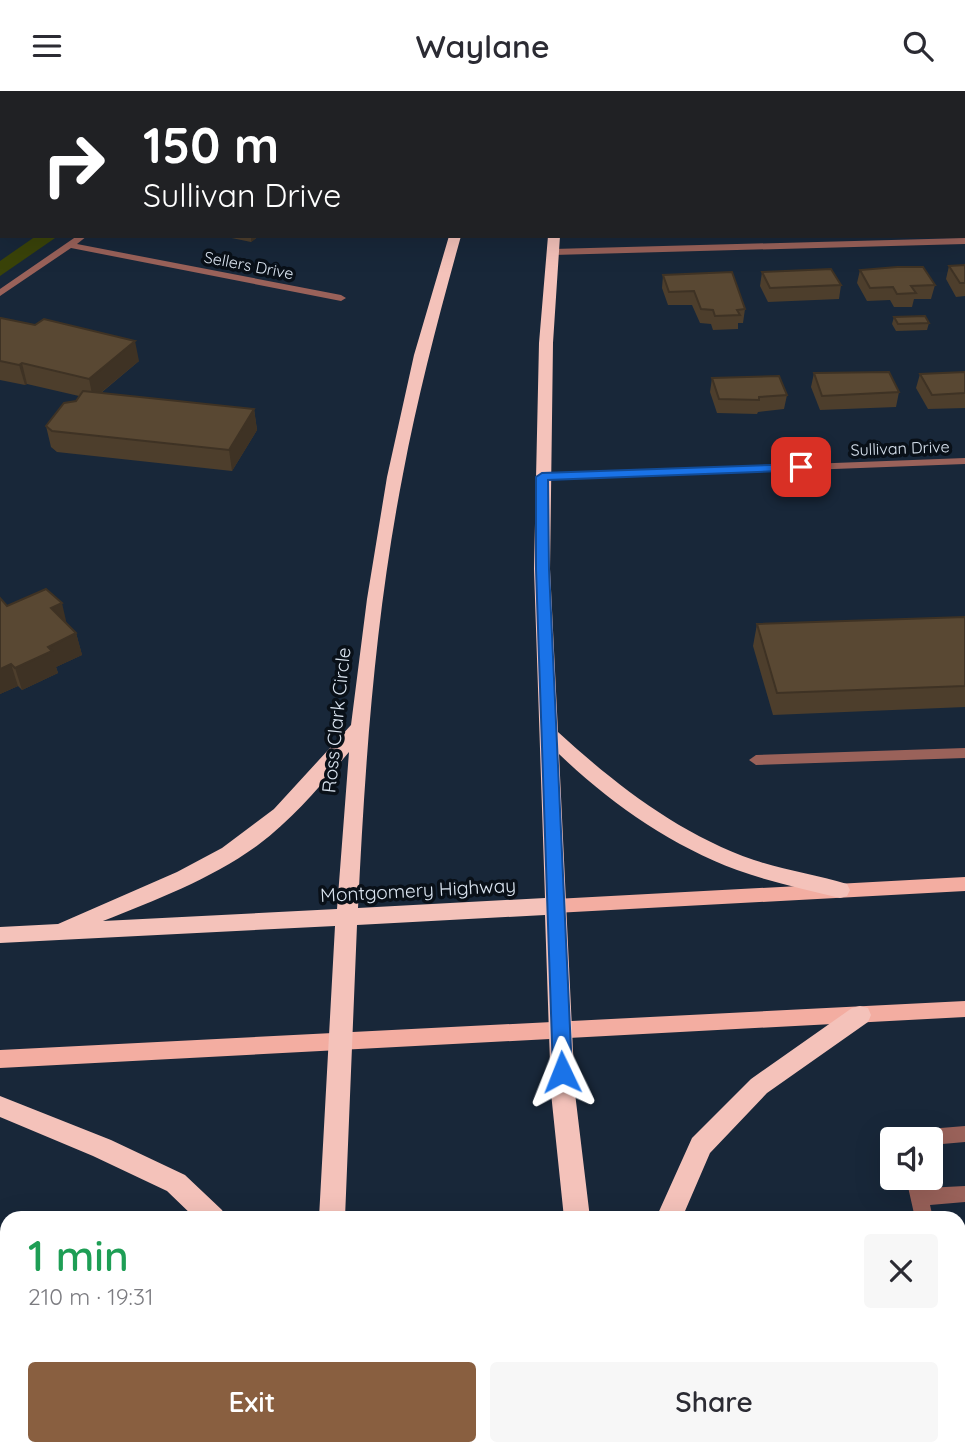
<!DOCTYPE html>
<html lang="en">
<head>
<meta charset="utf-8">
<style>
  body { margin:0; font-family:Quicksand,sans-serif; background:#f7f7f7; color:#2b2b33; height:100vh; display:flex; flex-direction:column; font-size:26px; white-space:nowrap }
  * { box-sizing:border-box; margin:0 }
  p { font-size:23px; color:#7c7c81 }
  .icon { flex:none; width:38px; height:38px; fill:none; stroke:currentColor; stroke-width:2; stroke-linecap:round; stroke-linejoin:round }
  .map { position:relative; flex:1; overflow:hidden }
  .panel { position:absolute; left:0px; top:1120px; width:966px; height:245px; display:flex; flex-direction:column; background:#fff; border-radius:21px 21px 0 0; box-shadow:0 7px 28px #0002 }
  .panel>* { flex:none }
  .hud { position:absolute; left:0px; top:0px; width:966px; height:147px; box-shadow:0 7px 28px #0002; background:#202124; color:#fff; overflow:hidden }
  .fabs { position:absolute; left:880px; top:1036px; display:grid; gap:14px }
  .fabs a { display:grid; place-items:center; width:63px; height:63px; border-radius:7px; background:#fff; box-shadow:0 7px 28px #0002; font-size:35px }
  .pin { position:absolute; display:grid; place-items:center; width:60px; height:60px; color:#fff; margin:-30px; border-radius:14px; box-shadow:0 4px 10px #0006 }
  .me { position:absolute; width:77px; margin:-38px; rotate:358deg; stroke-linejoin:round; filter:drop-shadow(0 0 5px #0008) }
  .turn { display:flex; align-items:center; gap:24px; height:147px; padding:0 28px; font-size:32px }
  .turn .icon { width:91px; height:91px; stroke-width:2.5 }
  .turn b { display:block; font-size:49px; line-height:60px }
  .round { display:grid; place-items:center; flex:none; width:74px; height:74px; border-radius:7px; background:#f7f7f7 }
  .head { display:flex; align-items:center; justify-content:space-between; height:119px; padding:0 28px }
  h1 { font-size:42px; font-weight:600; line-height:52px; color:#1e9e55 }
  .primary-button { display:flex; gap:14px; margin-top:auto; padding:14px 28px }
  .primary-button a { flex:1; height:80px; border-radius:7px; background:#895f40; color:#fff; font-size:28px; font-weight:600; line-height:80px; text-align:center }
  .primary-button a+a { background:#f7f7f7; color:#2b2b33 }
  header { display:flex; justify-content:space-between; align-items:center; height:91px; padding:0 28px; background:#fff; font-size:32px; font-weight:600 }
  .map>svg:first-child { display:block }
  .green { fill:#3a4309 }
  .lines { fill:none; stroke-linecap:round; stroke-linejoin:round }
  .service { fill:#9a625a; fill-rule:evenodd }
  .minor { fill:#9a625a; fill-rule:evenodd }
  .primary { fill:#f3ada1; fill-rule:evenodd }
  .trunk { fill:#f4c2ba; fill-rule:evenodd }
  .wall { fill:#4d3e2c }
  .shaded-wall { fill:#3e3224 }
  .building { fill:#594833; stroke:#3e3224; stroke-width:2 }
  .route { fill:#1a73e8; stroke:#114b97; stroke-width:2 }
  .labels { text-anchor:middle; stroke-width:7; stroke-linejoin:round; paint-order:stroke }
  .far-street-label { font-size:16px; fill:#dbe5f1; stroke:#091018 }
  .street-label { font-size:19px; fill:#dbe5f1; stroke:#091018 }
</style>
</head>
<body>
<header><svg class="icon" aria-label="menu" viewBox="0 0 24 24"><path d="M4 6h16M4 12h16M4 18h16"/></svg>Waylane<svg class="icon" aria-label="search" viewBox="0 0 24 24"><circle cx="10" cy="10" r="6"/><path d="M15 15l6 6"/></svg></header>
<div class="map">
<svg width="965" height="1365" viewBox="0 0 965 1365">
  <rect width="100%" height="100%" fill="#182739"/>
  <path class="green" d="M36,145H58L0,185V170Z"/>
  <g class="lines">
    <g class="service">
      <path d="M23,0H32L22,2Z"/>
      <path d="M442,0H450L442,2Z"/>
      <path d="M0,13H2L0,18Z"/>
      <path d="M965,657V667L756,674L749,669L756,664Z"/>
      <path d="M965,1035V1051L931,1054V1048H895L898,1042L904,1040Z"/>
      <path d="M906,1087H924L926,1097L965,1095V1111L930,1114L933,1127H915Z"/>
      <path d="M959,1306L965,1308V1358L959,1356Z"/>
    </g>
    <g class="minor">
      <path d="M172,0H180L181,2H174Z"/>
      <path d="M77,145H87L77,153L341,204L346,207L341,210L71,157L0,205V198Z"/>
      <path d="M965,147V153L553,164L549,161L553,158Z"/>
      <path d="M965,367V373L542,389L536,386L542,383Z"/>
    </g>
    <g class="primary">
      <path d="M965,786V800L555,822L548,820L545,815L548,810L555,808Z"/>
      <path d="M965,910V926L0,977V959Z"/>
    </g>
    <g class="trunk">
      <path d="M511,0H521L510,2Z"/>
      <rect x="578" y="0" width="10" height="2"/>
      <path d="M449,145H461C439,224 418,303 403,383C375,526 365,672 358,817L545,807L534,478L539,252L548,145H560L553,252L550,478L558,641C616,694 679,743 754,769C784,779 817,784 847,793L850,799L847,805L840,807C805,798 770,791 737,779C670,754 610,712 559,663L575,1002L590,1127H564L551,1002L545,824L357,834L345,1127H319L335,835L0,852V836L58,833L177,781L222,757L274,718L351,634L367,508L387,386L414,264ZM349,661L337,818L103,830C156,809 211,788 258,754C293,728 321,694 349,661Z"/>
      <path d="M860,915L868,917L871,924L868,931L767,1002L710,1062L682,1127H656L692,1047L751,988L852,917Z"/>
      <path d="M0,1005L111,1049L185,1084L222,1119L226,1127H195L167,1100L93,1065L0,1026Z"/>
      <rect x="310" y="1358" width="28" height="7"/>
      <path d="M589,1358H617L618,1365H590Z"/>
    </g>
  </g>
  <g class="wall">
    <path d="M805,0H815V2L805,1Z"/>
    <path d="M222,145H259L251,151Z"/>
    <path d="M965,174V205L956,206L946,188L949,175Z"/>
    <path d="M860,179L935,194L931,208H914L912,216H894L890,209L867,210L857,192Z"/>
    <path d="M762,181L841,194L839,208L768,211L760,195Z"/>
    <path d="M663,184L745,218L743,232H738V238L713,239L711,233L700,232L692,214H668L662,197Z"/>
    <path d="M894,226L929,232L927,239L896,240L892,233Z"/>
    <path d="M0,227L139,270L101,302L254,318L257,339L232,380L57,361L51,356L46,335L76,310L79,305L27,293L25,294L0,289Z"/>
    <path d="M965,281V317L928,318L916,297L920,283Z"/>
    <path d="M814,282L899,301L896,316L820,319L811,296Z"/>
    <path d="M712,287L787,304L784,318L758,321L757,323L717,322L710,301Z"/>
    <path d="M0,507L7,515L67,533L76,542L82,564L56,576L58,582L22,599L18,595L0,603Z"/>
    <path d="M965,526V616L773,624L753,555L757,533Z"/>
  </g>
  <g class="shaded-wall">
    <path d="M251,145H259L251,151Z"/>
    <path d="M135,250L139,270L93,308L89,288Z"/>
    <path d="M22,272L27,293L25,294L19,274Z"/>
    <path d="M254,318L257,339L232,380L229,359Z"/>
    <path d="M62,512L67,534L51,517Z"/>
    <path d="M76,542L82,564L56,576L58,582L22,599L15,577L48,556Z"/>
    <path d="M11,573L18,595L0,603V578Z"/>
  </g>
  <g class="building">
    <path d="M965,174V192H960L949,175Z"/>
    <path d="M897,176H923L935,194L911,195L916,202L897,203L893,196L870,197L860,179Z"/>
    <path d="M831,178L841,194L770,197L762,181Z"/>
    <path d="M732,181L745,218L737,219L740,224L715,225L713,219L701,218L694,200L669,201L663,184Z"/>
    <path d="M925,225L929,232L898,233L894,226Z"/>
    <path d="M0,227H1L35,234L44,228L135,250L89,288L22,272L19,274L0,270Z"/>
    <path d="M889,281L899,301L822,305L814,282Z"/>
    <path d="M965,281V302L932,304L920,283Z"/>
    <path d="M779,285L787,304L759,306V309L719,308L712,287Z"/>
    <path d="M83,300L254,318L229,359L52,340L46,335L64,312L76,310Z"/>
    <path d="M46,498L62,512L51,517L76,542L48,556L52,560L15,577L11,573L0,578V507L7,515Z"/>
    <path d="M965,526V595L777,602L757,533Z"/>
  </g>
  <path class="route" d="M801,373L806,374V379L548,389L549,478L572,981L569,987L562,989L556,987L553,981L536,478V386L542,382Z"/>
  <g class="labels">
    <g class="far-street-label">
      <text transform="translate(249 174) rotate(11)" y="6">Sellers Drive</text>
      <text transform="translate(900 357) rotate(-2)" y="6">Sullivan Drive</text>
    </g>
    <g class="street-label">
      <text transform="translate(336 629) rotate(-84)" y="7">Ross Clark Circle</text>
      <text transform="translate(418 799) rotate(-3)" y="7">Montgomery Highway</text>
    </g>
  </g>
</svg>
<div class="fabs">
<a><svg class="icon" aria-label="sound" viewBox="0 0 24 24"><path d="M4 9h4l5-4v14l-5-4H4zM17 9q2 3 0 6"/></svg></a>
</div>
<div class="pin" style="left:801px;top:376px;background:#d93025"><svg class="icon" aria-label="arrive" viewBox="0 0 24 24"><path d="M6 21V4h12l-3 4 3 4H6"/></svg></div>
<svg class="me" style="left:562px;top:981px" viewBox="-20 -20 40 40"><path d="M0-17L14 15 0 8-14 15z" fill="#1a73e8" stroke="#fff" stroke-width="4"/></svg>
<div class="hud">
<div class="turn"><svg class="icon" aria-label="right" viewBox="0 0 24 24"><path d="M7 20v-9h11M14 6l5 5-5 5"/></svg><div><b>150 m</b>Sullivan Drive</div></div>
</div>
<section class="panel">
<div class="head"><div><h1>1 min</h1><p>210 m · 19:31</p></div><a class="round"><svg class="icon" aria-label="close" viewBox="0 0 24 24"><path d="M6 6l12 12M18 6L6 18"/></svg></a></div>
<div class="primary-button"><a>Exit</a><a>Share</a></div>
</section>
</div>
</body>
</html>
